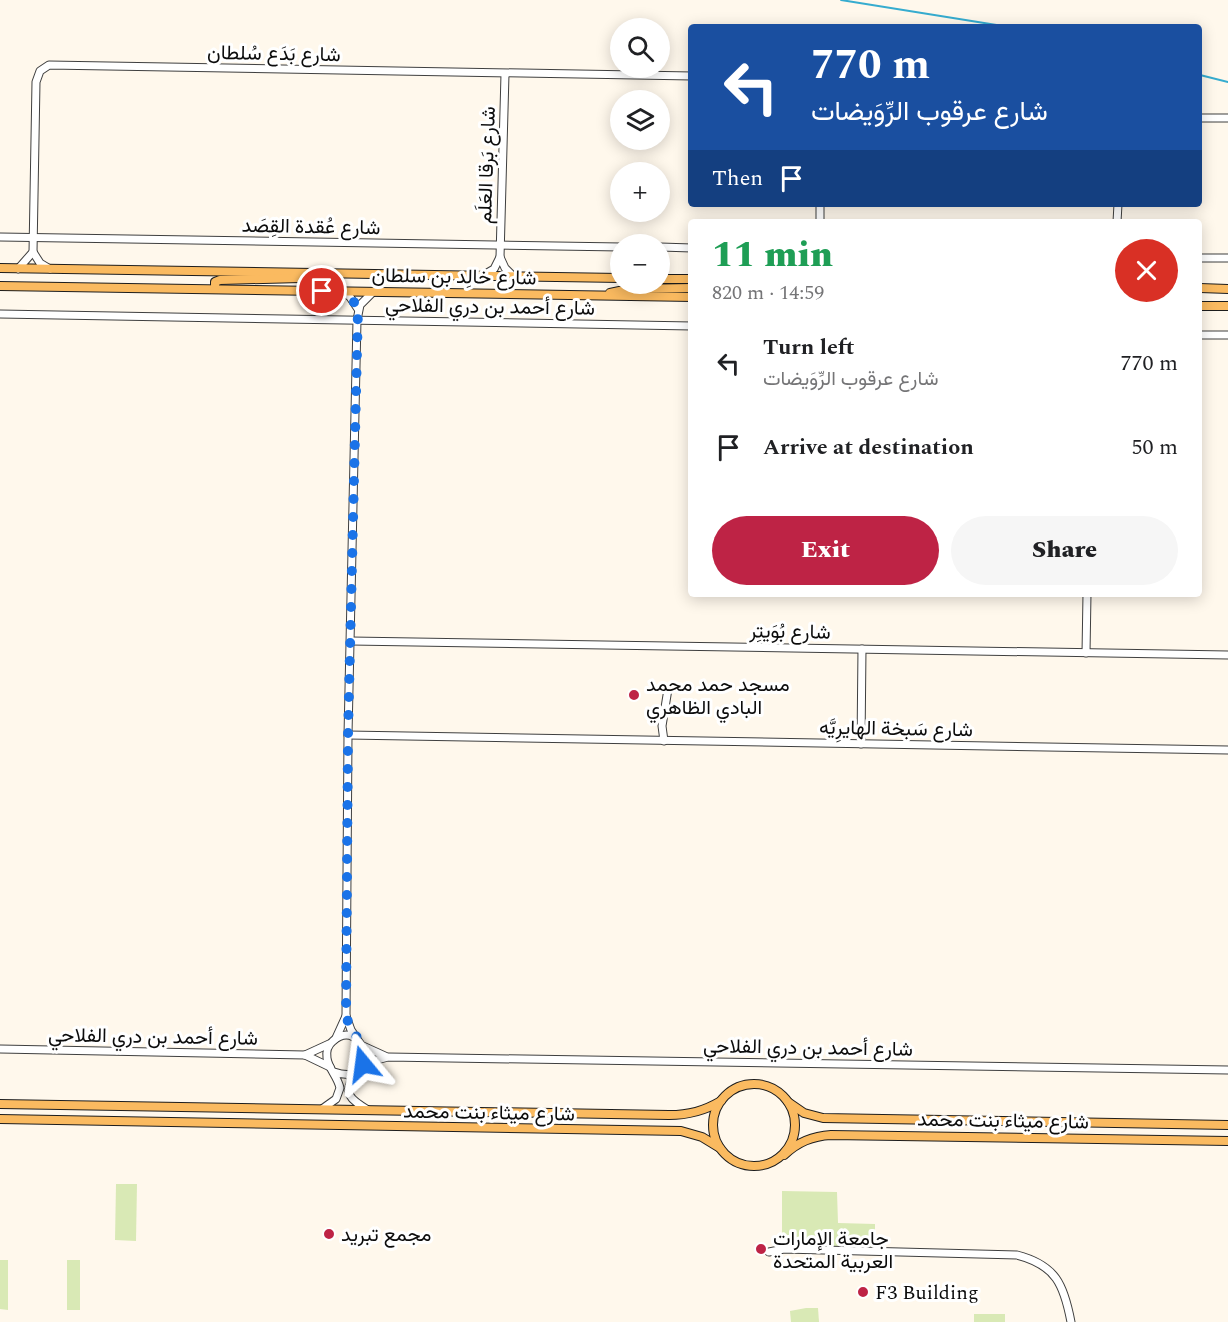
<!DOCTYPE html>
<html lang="en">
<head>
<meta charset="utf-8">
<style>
  body { margin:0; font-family:Spectral,Vazirmatn,serif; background:#f6f6f6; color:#202124; height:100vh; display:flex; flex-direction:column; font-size:22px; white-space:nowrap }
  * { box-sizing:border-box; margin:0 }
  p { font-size:20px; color:#757577 }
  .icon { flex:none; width:33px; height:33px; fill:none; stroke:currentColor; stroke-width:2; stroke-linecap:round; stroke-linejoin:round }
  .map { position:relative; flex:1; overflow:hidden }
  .details { position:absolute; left:688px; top:219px; width:514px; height:378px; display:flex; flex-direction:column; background:#fff; border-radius:6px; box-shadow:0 3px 15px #0003 }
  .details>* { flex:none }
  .guide { position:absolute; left:688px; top:24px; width:514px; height:183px; border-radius:6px; box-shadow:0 3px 15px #0003; background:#1a4fa0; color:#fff; overflow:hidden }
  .buttons { position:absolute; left:610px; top:18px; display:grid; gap:12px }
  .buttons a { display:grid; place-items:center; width:60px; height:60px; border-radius:50%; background:#fff; box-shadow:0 3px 15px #0003; font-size:30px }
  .pin { position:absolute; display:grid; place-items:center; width:51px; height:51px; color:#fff; margin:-26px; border:3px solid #fff; border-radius:50%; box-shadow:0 2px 6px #0007 }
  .me { position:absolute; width:66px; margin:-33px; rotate:344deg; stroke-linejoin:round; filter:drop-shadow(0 0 4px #0008) }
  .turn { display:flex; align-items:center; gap:21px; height:126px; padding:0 24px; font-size:27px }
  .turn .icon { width:78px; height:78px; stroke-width:2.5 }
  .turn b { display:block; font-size:42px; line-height:51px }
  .then { display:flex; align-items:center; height:57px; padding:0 24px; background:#0003; gap:12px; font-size:22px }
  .round { display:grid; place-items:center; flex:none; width:63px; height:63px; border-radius:32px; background:#f6f6f6 }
  .summary { display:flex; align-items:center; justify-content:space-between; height:102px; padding:0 24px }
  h1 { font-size:36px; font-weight:800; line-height:45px; color:#1e9e55 }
  .primary-button { display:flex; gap:12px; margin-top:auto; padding:12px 24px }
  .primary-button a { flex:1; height:69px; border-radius:36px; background:#be2345; color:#fff; font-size:24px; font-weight:800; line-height:69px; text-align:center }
  .primary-button a+a { background:#f6f6f6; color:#202124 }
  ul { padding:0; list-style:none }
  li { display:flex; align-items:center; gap:18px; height:84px; padding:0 24px }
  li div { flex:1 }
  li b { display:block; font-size:22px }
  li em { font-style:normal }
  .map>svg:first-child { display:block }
  .green { fill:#d9e9b5 }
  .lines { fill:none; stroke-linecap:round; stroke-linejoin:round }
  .stream { stroke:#36accf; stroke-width:2 }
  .minor-casing { stroke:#3f3f3f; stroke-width:9 }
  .major-casing { stroke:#1d1d1d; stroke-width:10 }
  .minor { stroke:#fff; stroke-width:7 }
  .major { stroke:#faba60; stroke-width:8 }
  .route { stroke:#1a73e8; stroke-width:10; stroke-dasharray:0 18 }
  .poi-dot { fill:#be2345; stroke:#fff; stroke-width:2 }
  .labels { text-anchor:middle; stroke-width:6; stroke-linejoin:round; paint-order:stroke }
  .street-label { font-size:20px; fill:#0c0c0c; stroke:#fff }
  .poi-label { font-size:20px; fill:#0c0c0c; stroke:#fff; text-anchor:start }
</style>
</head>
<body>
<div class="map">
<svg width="1228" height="1322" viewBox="0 0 1228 1322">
  <rect width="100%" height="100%" fill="#fff8ec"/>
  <g class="green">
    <path d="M116,1184H137L136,1241L115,1240Z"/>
    <path d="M782,1191L837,1192L838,1223L875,1224V1247L782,1245Z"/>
    <path d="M0,1260H8V1310L0,1309Z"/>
    <rect x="67" y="1260" width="13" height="50"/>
    <path d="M806,1308H818L819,1322H791L790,1311Z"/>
    <rect x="974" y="1314" width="31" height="8"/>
  </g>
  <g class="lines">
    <g class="stream">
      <path d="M841,0L1009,27"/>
      <path d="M1200,75L1228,82"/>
    </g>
    <defs>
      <g id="minor">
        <path d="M505,74L500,257L505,268L513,276"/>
        <path d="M1200,118H1228"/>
        <path d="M820,222V204"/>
        <path d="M1117,222L1118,204"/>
        <path d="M0,237L621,247"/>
        <path d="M660,247L692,248"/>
        <path d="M33,252L40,263L50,269"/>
        <path d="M1200,258H1228"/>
        <path d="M18,269L33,252L36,82L40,71L49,65L692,76"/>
        <path d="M482,276L494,269L500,257"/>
        <path d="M343,291L350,297L358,309"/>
        <path d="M0,314L692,326"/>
        <path d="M1200,335H1228"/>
        <path d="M351,641L1228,655"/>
        <path d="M1086,653L1087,594"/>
        <path d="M348,735L1228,750"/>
        <path d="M664,741L662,726L668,689"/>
        <path d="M861,744L862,649"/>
        <path d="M336,1038L346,1016"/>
        <path d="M359,1042L351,1030L346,1016L348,735L357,320L360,305L373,292"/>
        <path d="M363,1046L385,1056"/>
        <path d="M0,1049L305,1055L330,1067"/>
        <path d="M305,1055L329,1044"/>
        <path d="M359,1069L373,1061L388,1057L1228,1070"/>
        <path d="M355,1073C342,1094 350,1099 368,1110"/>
        <path d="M322,1109L336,1099L340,1088C338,1077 328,1068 327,1058C326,1052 328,1045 333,1041C364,1014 383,1089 334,1072"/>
        <path d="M769,1252L784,1249L1017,1255C1056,1265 1064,1285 1071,1322"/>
      </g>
      <g id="major">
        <path d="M0,268L621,278"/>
        <path d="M660,279H692"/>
        <path d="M0,286L692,297"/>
        <path d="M1200,288L1228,289"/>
        <path d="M215,289V282L220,280L301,278"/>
        <path d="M610,293L629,289L692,288"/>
        <path d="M1200,306H1228"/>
        <circle cx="754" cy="1125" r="41"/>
        <path d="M788,1102L804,1113L823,1118L1228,1125"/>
        <path d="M0,1104L669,1115C689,1115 704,1111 721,1101"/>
        <path d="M0,1119L681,1131L702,1137L720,1148"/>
        <path d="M784,1155C798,1142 812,1136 831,1135L1228,1141"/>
      </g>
    </defs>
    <use href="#minor" class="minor-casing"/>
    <use href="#major" class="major-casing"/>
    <use href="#minor" class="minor"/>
    <use href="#major" class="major"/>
  </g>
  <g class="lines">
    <path class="route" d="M322,291C342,291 348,290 358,309L348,735L346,1016C351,1033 368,1046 363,1064"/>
  </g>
  <g class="poi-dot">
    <circle cx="634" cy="695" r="6"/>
    <circle cx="329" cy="1234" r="6"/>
    <circle cx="761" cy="1249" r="6"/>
    <circle cx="863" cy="1292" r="6"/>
  </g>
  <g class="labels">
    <g class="street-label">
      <text transform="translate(274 53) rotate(1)" y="7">شارع بَدَع سُلطان</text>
      <text transform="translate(486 165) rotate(-88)" y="7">شارع بَرقا العَلَم</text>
      <text transform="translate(311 226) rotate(1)" y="7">شارع عُقدة القِصَد</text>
      <text transform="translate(454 276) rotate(1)" y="7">شارع خالِد بن سلطان</text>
      <text transform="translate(490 306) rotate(1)" y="7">شارع أحمد بن دري الفلاحي</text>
      <text transform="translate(790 631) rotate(1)" y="7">شارع بُوَيتِر</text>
      <text transform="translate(896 728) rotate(1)" y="7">شارع سَبخة الهايرِيَّه</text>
      <text transform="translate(153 1036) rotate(1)" y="7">شارع أحمد بن دري الفلاحي</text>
      <text transform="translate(808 1047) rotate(1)" y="7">شارع أحمد بن دري الفلاحي</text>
      <text transform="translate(489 1112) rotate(1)" y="7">شارع ميثاء بنت محمد</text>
      <text transform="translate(1003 1120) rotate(1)" y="7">شارع ميثاء بنت محمد</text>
    </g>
    <g class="poi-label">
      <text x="646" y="691">مسجد حمد محمد<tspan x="646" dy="23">البادي الظاهري</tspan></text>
      <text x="341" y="1241">مجمع تبريد</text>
      <text x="773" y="1245">جامعة الإمارات<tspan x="773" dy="23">العربية المتحدة</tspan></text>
      <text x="875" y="1299">F3 Building</text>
    </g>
  </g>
</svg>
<div class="buttons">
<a><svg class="icon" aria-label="search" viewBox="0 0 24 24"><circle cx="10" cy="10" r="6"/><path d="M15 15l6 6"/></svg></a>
<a><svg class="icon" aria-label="layers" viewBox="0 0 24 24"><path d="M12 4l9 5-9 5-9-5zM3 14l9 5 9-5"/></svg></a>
<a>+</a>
<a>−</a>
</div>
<div class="pin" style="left:322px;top:291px;background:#d93025"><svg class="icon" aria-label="arrive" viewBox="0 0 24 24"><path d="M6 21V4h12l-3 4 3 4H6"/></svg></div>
<svg class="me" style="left:363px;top:1064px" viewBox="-20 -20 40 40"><path d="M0-17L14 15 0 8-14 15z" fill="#1a73e8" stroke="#fff" stroke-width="4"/></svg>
<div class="guide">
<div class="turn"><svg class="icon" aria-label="left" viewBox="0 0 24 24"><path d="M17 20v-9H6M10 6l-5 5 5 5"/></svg><div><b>770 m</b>شارع عرقوب الرِّوَيضات</div></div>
<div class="then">Then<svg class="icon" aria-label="arrive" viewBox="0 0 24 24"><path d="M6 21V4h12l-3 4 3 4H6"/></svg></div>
</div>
<section class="details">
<div class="summary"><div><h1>11 min</h1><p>820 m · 14:59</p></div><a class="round" style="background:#d93025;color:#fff"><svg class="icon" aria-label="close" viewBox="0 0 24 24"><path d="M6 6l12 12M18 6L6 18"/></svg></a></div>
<ul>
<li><svg class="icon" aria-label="left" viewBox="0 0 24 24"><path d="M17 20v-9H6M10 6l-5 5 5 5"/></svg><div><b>Turn left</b><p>شارع عرقوب الرِّوَيضات</p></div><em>770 m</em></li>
<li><svg class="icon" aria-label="arrive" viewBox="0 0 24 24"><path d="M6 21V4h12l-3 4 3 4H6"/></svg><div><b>Arrive at destination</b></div><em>50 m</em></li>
</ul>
<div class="primary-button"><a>Exit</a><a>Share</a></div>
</section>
</div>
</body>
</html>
